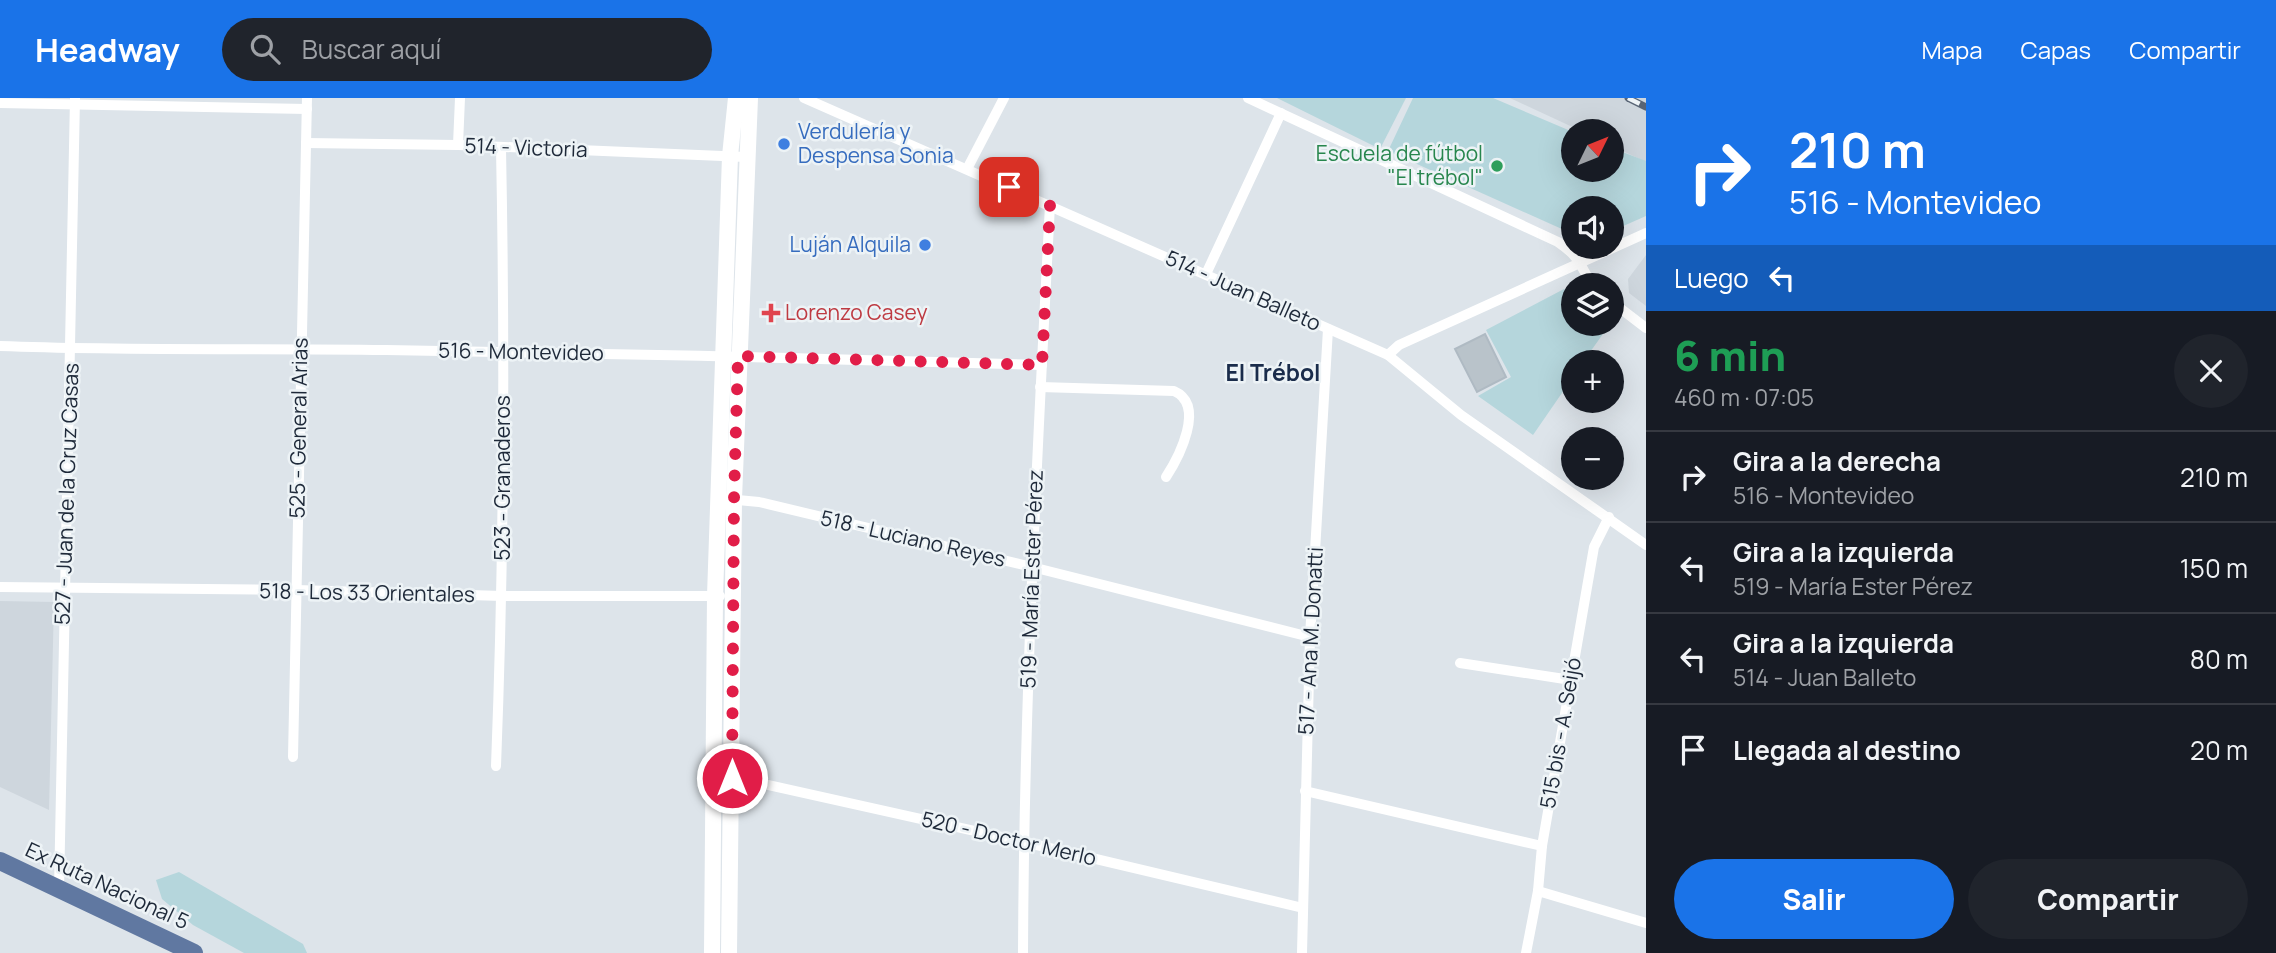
<!DOCTYPE html>
<html lang="es">
<head>
<meta charset="utf-8">
<style>
  body { margin:0; font-family:Manrope,sans-serif; background:#20242c; color:#f1f3f6; height:100vh; display:flex; flex-direction:column; font-size:26px; white-space:nowrap }
  * { box-sizing:border-box; margin:0 }
  p { font-size:23px; color:#9ea1a6 }
  .icon { flex:none; width:38px; height:38px; fill:none; stroke:currentColor; stroke-width:2; stroke-linecap:round; stroke-linejoin:round }
  .map { position:relative; flex:1; overflow:hidden }
  .sheet { display:flex; flex-direction:column; background:#171b24; width:630px }
  .sheet>* { flex:none }
  .banner { background:#1a73e8; color:#fff; overflow:hidden }
  .needle { width:46px; rotate:47deg }
  .fabs { position:absolute; left:1561px; top:21px; display:grid; gap:14px }
  .fabs a { display:grid; place-items:center; width:63px; height:63px; border-radius:50%; background:#171b24; box-shadow:0 7px 28px #0002; font-size:35px }
  .pin { position:absolute; display:grid; place-items:center; width:60px; height:60px; color:#fff; margin:-30px; border-radius:14px; box-shadow:0 4px 10px #0006 }
  .me { position:absolute; width:77px; margin:-38px; rotate:0deg; stroke-linejoin:round; filter:drop-shadow(0 0 5px #0008) }
  .turn { display:flex; align-items:center; gap:24px; height:147px; padding:0 28px; font-size:32px }
  .turn .icon { width:91px; height:91px; stroke-width:2.5 }
  .turn b { display:block; font-size:49px; line-height:60px }
  .then { display:flex; align-items:center; height:66px; padding:0 28px; background:#0003; gap:14px; font-size:26px }
  .round { display:grid; place-items:center; flex:none; width:74px; height:74px; border-radius:37px; background:#20242c }
  .head { display:flex; align-items:center; justify-content:space-between; height:119px; padding:0 28px }
  h1 { font-size:42px; font-weight:800; line-height:52px; color:#1e9e55 }
  .cta { display:flex; gap:14px; margin-top:auto; padding:14px 28px }
  .cta a { flex:1; height:80px; border-radius:42px; background:#1a73e8; color:#fff; font-size:28px; font-weight:800; line-height:80px; text-align:center }
  .cta a+a { background:#20242c; color:#f1f3f6 }
  ul { padding:0; list-style:none }
  li { display:flex; align-items:center; gap:21px; height:91px; padding:0 28px; border-top:2px solid #363941 }
  li div { flex:1 }
  li b { display:block; font-size:26px }
  li em { font-style:normal }
  header { display:flex; align-items:center; gap:42px; box-sizing:border-box; height:98px; padding:0 35px; background:#1a73e8; color:#fff }
  header strong { font-size:33px }
  nav { display:flex; gap:38px; margin-inline-start:auto; font-size:24px }
  .search { width:490px; height:63px; background:#20242c; display:flex; align-items:center; gap:18px; box-sizing:border-box; padding:0 24px; border-radius:38px; color:#9ea1a6; font-size:26px }
  main { display:flex; flex:1; min-height:0 }
  .map>svg:first-child { display:block }
  .built { fill:#ced6dd }
  .green { fill:#b5d6dc }
  .building { fill:#b9c3ca; stroke:#afbac3; stroke-width:2 }
  .lines { fill:none; stroke-linecap:round; stroke-linejoin:round }
  .street { stroke:#fff; stroke-width:10 }
  .secondary { stroke:#fff; stroke-width:16 }
  .primary { stroke:#6078a1; stroke-width:18 }
  .rail-casing { stroke:#586475; stroke-width:7 }
  .rail { stroke:#edf3f6; stroke-width:4.5; stroke-dasharray:13; stroke-linecap:butt }
  .route { stroke:#e11d48; stroke-width:12; stroke-dasharray:0 21.6 }
  .shop-dot { fill:#3f7fe0; stroke:#edf3f6; stroke-width:2.5 }
  .leisure-dot { fill:#2e9e5b; stroke:#edf3f6; stroke-width:2.5 }
  .health-dot { fill:#e0444e; stroke:#edf3f6; stroke-width:2.5 }
  .labels { text-anchor:middle; stroke-width:5; stroke-linejoin:round; paint-order:stroke }
  .shop-label { font-size:21px; fill:#366cbe; stroke:#edf3f6; text-anchor:start }
  .street-label { font-size:21px; fill:#1e2939; stroke:#edf3f6 }
  .leisure-label { font-size:21px; fill:#27864d; stroke:#edf3f6; text-anchor:end }
  .health-label { font-size:21px; fill:#be3a42; stroke:#edf3f6; text-anchor:start }
  .neighbourhood-label { font-size:23px; font-weight:bold; fill:#1a2c4b; stroke:#edf3f6 }
</style>
</head>
<body>
<header>
<strong>Headway</strong>
<div class="search"><svg class="icon" aria-label="search" viewBox="0 0 24 24"><circle cx="10" cy="10" r="6"/><path d="M15 15l6 6"/></svg>Buscar aquí</div>
<nav><a>Mapa</a><a>Capas</a><a>Compartir</a></nav>
</header>
<main>
<div class="map">
<svg width="1646" height="855" viewBox="0 0 1646 855">
  <rect width="100%" height="100%" fill="#dde4ea"/>
  <g class="built">
    <path d="M1510,0H1646V64L1612,48V33H1581Z"/>
    <path d="M1646,157V208L1629,195L1628,181Z"/>
    <path d="M0,503L54,504L49,712L0,689Z"/>
  </g>
  <g class="green">
    <path d="M1277,0H1406L1380,51Z"/>
    <path d="M1413,0H1493L1573,34V72H1612V50L1646,63V118L1612,133V110H1573V136L1388,53Z"/>
    <path d="M1564,191L1573,198V226H1610L1583,264H1573V279L1533,337L1478,298L1511,279L1486,232Z"/>
    <path d="M179,774L303,846L307,855H244L193,827L162,801L156,782Z"/>
  </g>
  <path class="building" d="M1485,236L1506,279L1477,294L1455,251Z"/>
  <g class="lines">
    <g class="street">
      <path d="M804,0L1388,257L1461,317L1646,447"/>
      <path d="M1248,0L1558,144C1580,159 1580,167 1592,187"/>
      <path d="M0,5L307,11"/>
      <path d="M306,45L458,47L746,59"/>
      <path d="M458,47L460,0"/>
      <path d="M967,71L1004,0"/>
      <path d="M1206,176L1281,15"/>
      <path d="M1612,204L1646,230"/>
      <path d="M0,248C129,253 257,250 386,252C605,255 823,260 1042,267"/>
      <path d="M1388,257L1399,247L1646,135"/>
      <path d="M1040,289L1174,293C1206,307 1179,359 1166,379"/>
      <path d="M727,401L759,404L1032,469L1310,539"/>
      <path d="M0,489L296,492L503,498H720"/>
      <path d="M1460,565L1571,582"/>
      <path d="M293,659L307,0"/>
      <path d="M496,668C504,462 505,256 501,50"/>
      <path d="M713,678L732,679L1024,744L1303,810"/>
      <path d="M1305,693L1542,748"/>
      <path d="M59,792L75,0"/>
      <path d="M1538,793L1646,825"/>
      <path d="M1023,855C1024,606 1037,357 1050,107"/>
      <path d="M1302,855L1310,539L1328,231"/>
      <path d="M1526,855L1538,793L1542,748L1594,449L1609,419"/>
    </g>
    <g class="secondary">
      <path d="M712,855L715,498L730,58L736,0"/>
      <path d="M729,855L734,401L750,0"/>
    </g>
    <path class="primary" d="M0,763L194,855"/>
    <defs>
      <path id="rail" d="M1628,0L1646,9"/>
    </defs>
    <use href="#rail" class="rail-casing"/>
    <use href="#rail" class="rail"/>
  </g>
  <g class="lines">
    <path class="route" d="M732,680L734,401L738,258L1042,267L1050,107L1009,89"/>
  </g>
  <g class="shop-dot">
    <circle cx="784" cy="46" r="7"/>
    <circle cx="925" cy="147" r="7"/>
  </g>
  <circle class="leisure-dot" cx="1497" cy="68" r="7"/>
  <path class="health-dot" d="M767.5 204.5h7v7h7v7h-7v7h-7v-7h-7v-7h7z"/>
  <g class="labels">
    <g class="shop-label">
      <text x="798" y="41">Verdulería y<tspan x="798" dy="24">Despensa Sonia</tspan></text>
      <text x="911" y="154" text-anchor="end">Luján Alquila</text>
    </g>
    <g class="street-label">
      <text transform="translate(526 50) rotate(2)" y="7">514 - Victoria</text>
      <text transform="translate(1243 193) rotate(24)" y="7">514 - Juan Balleto</text>
      <text transform="translate(521 254) rotate(1)" y="7">516 - Montevideo</text>
      <text transform="translate(299 330) rotate(-89)" y="7">525 - General Arias</text>
      <text transform="translate(503 380) rotate(-90)" y="7">523 - Granaderos</text>
      <text transform="translate(67 396) rotate(-88)" y="7">527 - Juan de la Cruz Casas</text>
      <text transform="translate(913 441) rotate(13)" y="7">518 - Luciano Reyes</text>
      <text transform="translate(1032 481) rotate(-88)" y="7">519 - María Ester Pérez</text>
      <text transform="translate(367 495) rotate(1)" y="7">518 - Los 33 Orientales</text>
      <text transform="translate(1311 543) rotate(-87)" y="7">517 - Ana M. Donatti</text>
      <text transform="translate(1561 635) rotate(-80)" y="7">515 bis - A. Seijó</text>
      <text transform="translate(1009 741) rotate(13)" y="7">520 - Doctor Merlo</text>
      <text transform="translate(107 788) rotate(25)" y="7">Ex Ruta Nacional 5</text>
    </g>
    <g class="leisure-label">
      <text x="1483" y="63">Escuela de fútbol<tspan x="1483" dy="24">"El trébol"</tspan></text>
    </g>
    <g class="health-label">
      <text x="785" y="222">Lorenzo Casey</text>
    </g>
    <g class="neighbourhood-label">
      <text x="1273" y="283">El Trébol</text>
    </g>
  </g>
</svg>
<div class="fabs">
<a><svg class="needle" viewBox="-14 -14 28 28"><path d="M0-13l5 13h-10z" fill="#e53935"/><path d="M0 13l5-13h-10z" fill="#9ea1a6"/></svg></a>
<a><svg class="icon" aria-label="sound" viewBox="0 0 24 24"><path d="M4 9h4l5-4v14l-5-4H4zM17 9q2 3 0 6"/></svg></a>
<a><svg class="icon" aria-label="layers" viewBox="0 0 24 24"><path d="M12 4l9 5-9 5-9-5zM3 14l9 5 9-5"/></svg></a>
<a>+</a>
<a>−</a>
</div>
<div class="pin" style="left:1009px;top:89px;background:#d93025"><svg class="icon" aria-label="arrive" viewBox="0 0 24 24"><path d="M6 21V4h12l-3 4 3 4H6"/></svg></div>
<svg class="me" style="left:732px;top:680px" viewBox="-20 -20 40 40"><circle r="17" fill="#e11d48" stroke="#fff" stroke-width="3"/><path d="M0-11L8 9 0 5-8 9z" fill="#fff"/></svg>
</div>
<section class="sheet">
<div class="banner">
<div class="turn"><svg class="icon" aria-label="right" viewBox="0 0 24 24"><path d="M7 20v-9h11M14 6l5 5-5 5"/></svg><div><b>210 m</b>516 - Montevideo</div></div>
<div class="then">Luego<svg class="icon" aria-label="left" viewBox="0 0 24 24"><path d="M17 20v-9H6M10 6l-5 5 5 5"/></svg></div>
</div>
<div class="head"><div><h1>6 min</h1><p>460 m · 07:05</p></div><a class="round"><svg class="icon" aria-label="close" viewBox="0 0 24 24"><path d="M6 6l12 12M18 6L6 18"/></svg></a></div>
<ul>
<li><svg class="icon" aria-label="right" viewBox="0 0 24 24"><path d="M7 20v-9h11M14 6l5 5-5 5"/></svg><div><b>Gira a la derecha</b><p>516 - Montevideo</p></div><em>210 m</em></li>
<li><svg class="icon" aria-label="left" viewBox="0 0 24 24"><path d="M17 20v-9H6M10 6l-5 5 5 5"/></svg><div><b>Gira a la izquierda</b><p>519 - María Ester Pérez</p></div><em>150 m</em></li>
<li><svg class="icon" aria-label="left" viewBox="0 0 24 24"><path d="M17 20v-9H6M10 6l-5 5 5 5"/></svg><div><b>Gira a la izquierda</b><p>514 - Juan Balleto</p></div><em>80 m</em></li>
<li><svg class="icon" aria-label="arrive" viewBox="0 0 24 24"><path d="M6 21V4h12l-3 4 3 4H6"/></svg><div><b>Llegada al destino</b></div><em>20 m</em></li>
</ul>
<div class="cta"><a>Salir</a><a>Compartir</a></div>
</section>
</main>
</body>
</html>
